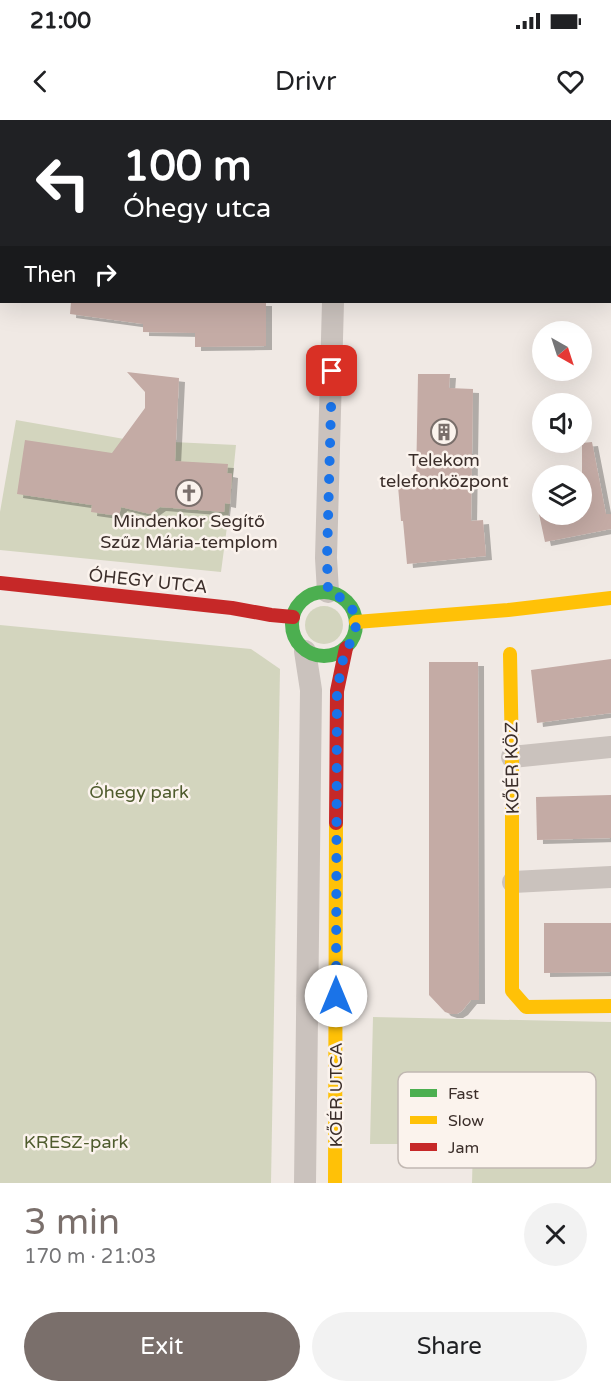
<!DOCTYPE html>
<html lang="en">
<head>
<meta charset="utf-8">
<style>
  body { margin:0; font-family:"Varela Round",sans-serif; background:#f2f2f2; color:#202124; height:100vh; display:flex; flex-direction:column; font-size:22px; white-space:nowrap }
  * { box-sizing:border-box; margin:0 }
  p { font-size:20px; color:#757577 }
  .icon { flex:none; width:33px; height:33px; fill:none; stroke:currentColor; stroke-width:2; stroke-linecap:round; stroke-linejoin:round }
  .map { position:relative; height:1063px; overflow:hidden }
  .details { display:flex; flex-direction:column; background:#fff; flex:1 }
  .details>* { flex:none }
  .banner { position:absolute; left:0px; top:0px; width:612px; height:183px; box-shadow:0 6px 24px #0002; background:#202124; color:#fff; overflow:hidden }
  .needle { width:39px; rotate:141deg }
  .controls { position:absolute; left:532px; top:201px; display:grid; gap:12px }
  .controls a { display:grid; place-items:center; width:60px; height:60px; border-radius:50%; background:#fff; box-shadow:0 6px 24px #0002; font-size:30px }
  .pin { position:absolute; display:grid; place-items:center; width:51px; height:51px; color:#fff; margin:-26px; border-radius:12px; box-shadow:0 3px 9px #0006 }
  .me { position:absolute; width:66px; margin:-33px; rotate:0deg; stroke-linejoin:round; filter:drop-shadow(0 0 4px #0008) }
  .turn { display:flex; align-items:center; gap:21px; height:126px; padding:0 24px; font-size:27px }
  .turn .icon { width:78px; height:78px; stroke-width:2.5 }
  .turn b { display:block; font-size:42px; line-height:51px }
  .then { display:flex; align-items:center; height:57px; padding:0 24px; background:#0003; gap:12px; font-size:22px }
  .round { display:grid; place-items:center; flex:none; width:63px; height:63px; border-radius:32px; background:#f2f2f2 }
  .summary { display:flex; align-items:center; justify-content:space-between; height:102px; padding:0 24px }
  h1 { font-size:36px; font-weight:600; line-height:45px; color:#7a6f6b }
  .action { display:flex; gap:12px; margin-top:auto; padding:12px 24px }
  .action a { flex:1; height:69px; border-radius:36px; background:#7a6f6b; color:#fff; font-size:24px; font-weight:600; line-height:69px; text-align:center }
  .action a+a { background:#f2f2f2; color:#202124 }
  .status { display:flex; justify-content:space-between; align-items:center; height:42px; padding:0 30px; background:#fff; direction:ltr }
  .status svg { height:16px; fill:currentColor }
  header { display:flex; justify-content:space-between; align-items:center; height:78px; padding:0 24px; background:#fff; font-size:27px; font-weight:600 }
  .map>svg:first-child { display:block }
  .green { fill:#d3d5be }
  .building { fill:#c4aba5; filter:url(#shadow) }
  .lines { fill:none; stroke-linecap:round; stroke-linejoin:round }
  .street { stroke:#cac2bd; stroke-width:22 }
  .fast { stroke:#4caf50; stroke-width:14 }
  .slow { stroke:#ffc107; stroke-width:14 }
  .jam { stroke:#c62828; stroke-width:14 }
  .route { stroke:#1a73e8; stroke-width:10; stroke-dasharray:0 18 }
  .labels { text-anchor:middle; stroke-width:5; stroke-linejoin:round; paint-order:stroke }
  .poi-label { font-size:18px; fill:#3b2e2a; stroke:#fbf3ed }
  .street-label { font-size:18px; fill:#3b2e2a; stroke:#fbf3ed }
  .park-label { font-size:18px; fill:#4f5b2d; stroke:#fbf3ed }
  .key { fill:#fbf3ed; stroke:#c1b8b2; stroke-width:1.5 }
  .key-label { font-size:16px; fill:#3b2e2a }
</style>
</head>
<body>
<div class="status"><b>21:00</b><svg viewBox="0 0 49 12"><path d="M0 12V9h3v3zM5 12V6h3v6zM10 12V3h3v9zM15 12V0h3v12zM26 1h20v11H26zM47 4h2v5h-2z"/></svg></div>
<header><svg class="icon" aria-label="back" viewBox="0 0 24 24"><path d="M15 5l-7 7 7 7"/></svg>Drivr<svg class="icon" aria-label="heart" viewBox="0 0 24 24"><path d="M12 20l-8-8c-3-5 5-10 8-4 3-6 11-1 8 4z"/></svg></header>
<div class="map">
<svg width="611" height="1063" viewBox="0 0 611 1063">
  <defs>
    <filter id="shadow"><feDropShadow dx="6" dy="4" stdDeviation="0" flood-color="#0004"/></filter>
  </defs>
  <rect width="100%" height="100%" fill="#f0e9e4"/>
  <g class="green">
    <path d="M16,300L130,320L236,325L230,384L221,452L0,430V392Z"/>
    <circle cx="324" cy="505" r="19"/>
    <path d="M0,505L251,529L280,549L271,1063H0Z"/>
    <path d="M373,897L611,902V1063H472L473,1024H370Z"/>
  </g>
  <g class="building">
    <path d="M71,182H266V226L195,227V213L143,212V204L70,194Z"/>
    <path d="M127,252L179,258L175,341L228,344L227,353L232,354L230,384L225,383L224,392L160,387L150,394L121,387L119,396L91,392L92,385L17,374L25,320L112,333L145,288V272Z"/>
    <path d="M418,254H450L449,268L473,269L471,401L483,400L486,436L407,444L403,401H401L398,366L416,364Z"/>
    <path d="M592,322L606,394H611V409L545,422L539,394H582V323Z"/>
    <path d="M611,539V593L537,603L531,550Z"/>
    <path d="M429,542H478L479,880H471L462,891L457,894H451L445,892L429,875Z"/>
    <path d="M611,675V718L537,720L536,677Z"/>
    <path d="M544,803H611V852L544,853Z"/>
  </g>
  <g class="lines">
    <g class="street">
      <path d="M336,2V0"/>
      <path d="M610,17L611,14"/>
      <path d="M0,25H2"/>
      <path d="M610,91H611"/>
      <path d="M328,472L326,438L333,182"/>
      <path d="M512,637L611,627"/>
      <path d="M513,762L611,757"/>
      <path d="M305,1063L311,570L305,531"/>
    </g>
    <circle class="fast" cx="324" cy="504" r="32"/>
    <g class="slow">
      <path d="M356,502L508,490L611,478"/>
      <path d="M510,534L512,637V871L526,887L611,886"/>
      <path d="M335,1063L336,703"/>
    </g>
    <g class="jam">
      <path d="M0,463L232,488L271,495L293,497"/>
      <path d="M336,703L337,571L346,528"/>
    </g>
  </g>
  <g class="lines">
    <path class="route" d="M332,251L327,438L328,472C349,479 362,494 353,518C352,522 347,526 346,530C341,543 340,558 337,571L336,876"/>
  </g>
  <defs>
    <symbol id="building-ring" viewBox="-11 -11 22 22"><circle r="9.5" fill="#fbf3ed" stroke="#7a6f6b" stroke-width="1.5"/><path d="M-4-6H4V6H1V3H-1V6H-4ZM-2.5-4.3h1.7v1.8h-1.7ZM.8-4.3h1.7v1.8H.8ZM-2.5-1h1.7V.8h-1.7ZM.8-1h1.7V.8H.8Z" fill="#7a6f6b"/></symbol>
    <symbol id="church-ring" viewBox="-11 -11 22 22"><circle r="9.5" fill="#fbf3ed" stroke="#7a6f6b" stroke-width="1.5"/><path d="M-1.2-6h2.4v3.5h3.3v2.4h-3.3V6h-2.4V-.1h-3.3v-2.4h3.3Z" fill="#7a6f6b"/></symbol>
  </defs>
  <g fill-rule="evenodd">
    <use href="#building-ring" x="429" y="297" width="30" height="30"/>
    <use href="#church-ring" x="174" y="358" width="30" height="30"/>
  </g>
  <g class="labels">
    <g class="poi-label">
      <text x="444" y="346">Telekom<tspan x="444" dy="21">telefonközpont</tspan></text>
      <text x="189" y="407">Mindenkor Segítő<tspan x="189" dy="21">Szűz Mária-templom</tspan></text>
    </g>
    <g class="street-label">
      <text transform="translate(148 461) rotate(6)" y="6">ÓHEGY UTCA</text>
      <text transform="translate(512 648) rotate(-91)" y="6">KŐÉR KÖZ</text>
      <text transform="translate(336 975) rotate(-90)" y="6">KŐÉR UTCA</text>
    </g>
    <g class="park-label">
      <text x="139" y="678">Óhegy park</text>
      <text x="76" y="1028">KRESZ-park</text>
    </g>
  </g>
  <rect x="398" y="952" width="198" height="96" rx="9" class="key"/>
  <rect x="410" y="969" width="27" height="8" fill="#4caf50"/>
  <rect x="410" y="996" width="27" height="8" fill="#ffc107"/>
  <rect x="410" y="1023" width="27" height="8" fill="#c62828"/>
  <g class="key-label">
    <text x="448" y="979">Fast</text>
    <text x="448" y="1006">Slow</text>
    <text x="448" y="1033">Jam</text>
  </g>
</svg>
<div class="controls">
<a><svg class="needle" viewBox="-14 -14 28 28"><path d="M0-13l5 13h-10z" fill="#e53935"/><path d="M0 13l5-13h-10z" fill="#757577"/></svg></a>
<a><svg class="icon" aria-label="sound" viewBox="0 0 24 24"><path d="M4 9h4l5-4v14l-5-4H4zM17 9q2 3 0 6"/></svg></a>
<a><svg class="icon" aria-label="layers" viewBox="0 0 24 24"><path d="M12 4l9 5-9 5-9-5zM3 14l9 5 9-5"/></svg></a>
</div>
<div class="pin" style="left:332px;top:251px;background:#d93025"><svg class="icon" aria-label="arrive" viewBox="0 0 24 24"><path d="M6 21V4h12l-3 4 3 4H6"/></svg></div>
<svg class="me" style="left:336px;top:876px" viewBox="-20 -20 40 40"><circle r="19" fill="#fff"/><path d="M0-13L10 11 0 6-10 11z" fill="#1a73e8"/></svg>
<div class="banner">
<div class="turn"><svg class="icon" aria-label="left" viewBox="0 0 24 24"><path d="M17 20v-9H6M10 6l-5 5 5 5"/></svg><div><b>100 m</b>Óhegy utca</div></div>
<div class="then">Then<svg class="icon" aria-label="right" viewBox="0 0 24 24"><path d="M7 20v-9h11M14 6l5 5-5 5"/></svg></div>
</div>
</div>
<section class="details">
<div class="summary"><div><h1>3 min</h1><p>170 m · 21:03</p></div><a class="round"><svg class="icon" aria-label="close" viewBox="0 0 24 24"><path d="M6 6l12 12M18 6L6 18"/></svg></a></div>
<div class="action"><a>Exit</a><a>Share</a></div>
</section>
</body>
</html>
